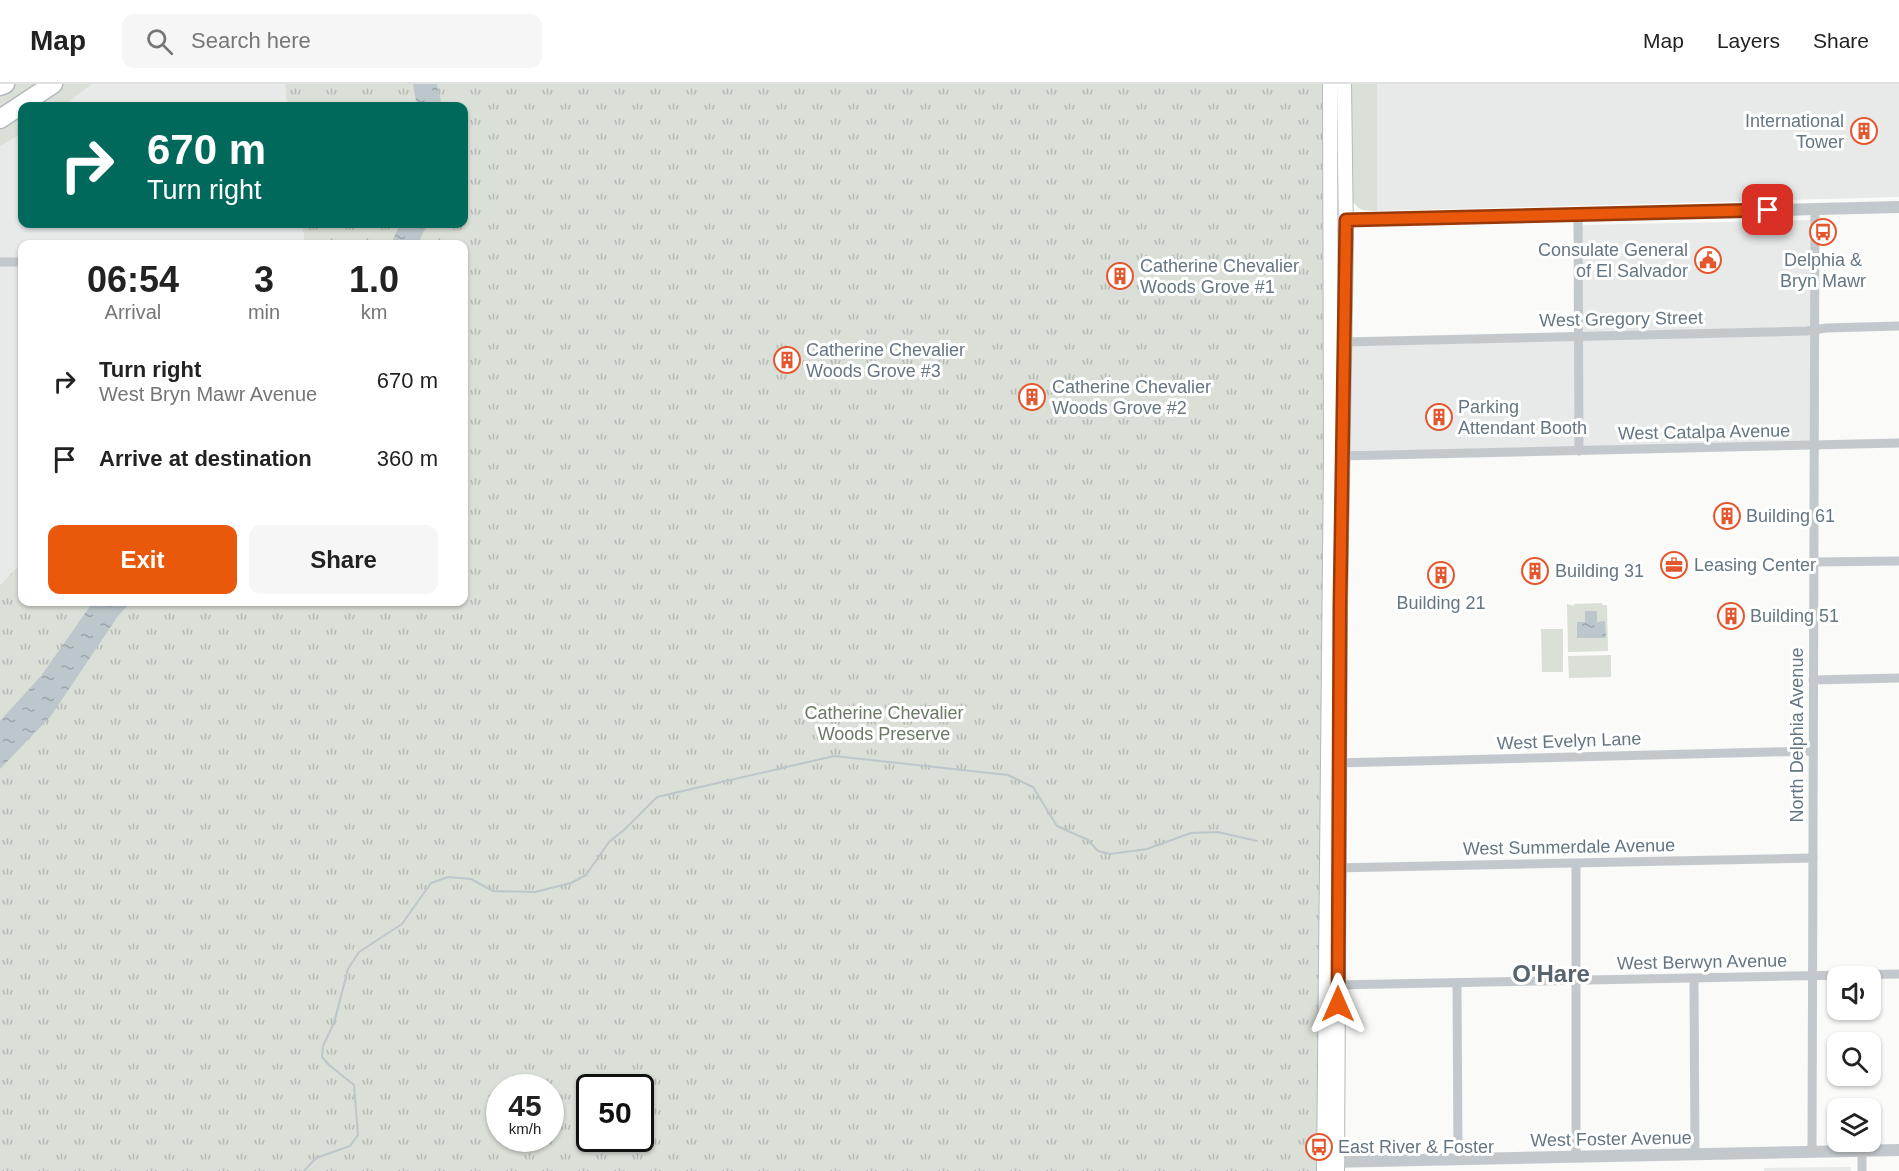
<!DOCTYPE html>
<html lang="en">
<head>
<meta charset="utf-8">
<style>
  body { margin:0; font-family:Arial,sans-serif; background:#f6f6f6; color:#222; height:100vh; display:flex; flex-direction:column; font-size:22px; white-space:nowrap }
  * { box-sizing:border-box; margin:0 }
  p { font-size:20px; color:#767676 }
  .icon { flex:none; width:33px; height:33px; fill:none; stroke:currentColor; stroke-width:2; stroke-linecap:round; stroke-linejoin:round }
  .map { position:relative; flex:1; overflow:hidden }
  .sheet { position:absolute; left:18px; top:156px; width:450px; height:366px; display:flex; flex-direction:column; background:#fff; border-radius:12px; box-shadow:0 2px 4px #0004 }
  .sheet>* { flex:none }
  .top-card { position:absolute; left:18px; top:18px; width:450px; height:126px; border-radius:12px; box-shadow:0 2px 4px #0004; background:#00695c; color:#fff; overflow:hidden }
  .tools { position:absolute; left:1827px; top:882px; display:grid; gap:12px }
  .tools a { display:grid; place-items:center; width:54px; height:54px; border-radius:12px; background:#fff; box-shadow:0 2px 4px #0004; font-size:30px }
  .speed { position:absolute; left:486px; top:990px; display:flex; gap:12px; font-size:30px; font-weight:700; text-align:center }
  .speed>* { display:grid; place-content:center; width:78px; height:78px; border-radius:50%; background:#fff; box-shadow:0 2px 4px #0004; line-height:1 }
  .speed small { font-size:15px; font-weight:400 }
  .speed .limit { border:3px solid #111; border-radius:9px; background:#fff; color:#111 }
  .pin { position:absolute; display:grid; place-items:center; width:51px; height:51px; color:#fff; margin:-26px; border-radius:12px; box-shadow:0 3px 9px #0006 }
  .me { position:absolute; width:66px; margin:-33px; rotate:0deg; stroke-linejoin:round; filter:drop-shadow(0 0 4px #0008) }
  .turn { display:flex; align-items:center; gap:21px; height:126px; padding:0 30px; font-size:27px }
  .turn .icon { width:78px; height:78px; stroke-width:2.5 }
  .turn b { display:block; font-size:42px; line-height:51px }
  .eta { display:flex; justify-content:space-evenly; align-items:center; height:102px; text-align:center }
  .eta b { font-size:36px; font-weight:800; line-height:42px }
  .cta { display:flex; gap:12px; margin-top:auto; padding:12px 30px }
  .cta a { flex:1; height:69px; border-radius:12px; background:#ea580c; color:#fff; font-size:24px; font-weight:800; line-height:69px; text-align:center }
  .cta a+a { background:#f6f6f6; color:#222 }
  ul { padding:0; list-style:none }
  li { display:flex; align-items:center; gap:18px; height:78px; padding:0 30px }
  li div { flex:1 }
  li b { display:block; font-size:22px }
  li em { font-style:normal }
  header { display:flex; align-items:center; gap:36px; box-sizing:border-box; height:84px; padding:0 30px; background:#fff; border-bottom:2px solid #e0e0e0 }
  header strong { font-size:28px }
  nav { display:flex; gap:33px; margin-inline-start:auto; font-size:21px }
  .search { width:420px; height:54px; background:#f6f6f6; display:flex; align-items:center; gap:15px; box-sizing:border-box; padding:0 21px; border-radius:12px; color:#767676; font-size:22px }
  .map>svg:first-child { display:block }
  .built { fill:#e8e9e9 }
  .grass { fill:#dadfd7 }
  .park { fill:url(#park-tufts); fill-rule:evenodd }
  .water { fill:url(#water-ripples) }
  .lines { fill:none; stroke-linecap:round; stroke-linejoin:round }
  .stream { stroke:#bbc7cb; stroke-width:2 }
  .secondary-casing { stroke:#b3babf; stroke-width:16 }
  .motorway-casing { stroke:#b4b9bd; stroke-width:21 }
  .minor { stroke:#c3c8cc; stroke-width:9 }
  .tertiary { stroke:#c3c8cc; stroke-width:12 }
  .secondary { stroke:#fff; stroke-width:14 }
  .motorway { stroke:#fff; stroke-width:18 }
  .route-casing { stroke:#983908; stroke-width:15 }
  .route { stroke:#ea580c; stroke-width:10 }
  .labels { text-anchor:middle; stroke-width:6; stroke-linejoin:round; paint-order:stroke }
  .poi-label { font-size:18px; fill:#657683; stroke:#fff; text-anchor:start }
  .street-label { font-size:18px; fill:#657683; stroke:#fff }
  .park-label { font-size:18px; fill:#687a64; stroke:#fff }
  .district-label { font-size:24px; font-weight:bold; fill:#57646e; stroke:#fff }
</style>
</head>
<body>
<header>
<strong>Map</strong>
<div class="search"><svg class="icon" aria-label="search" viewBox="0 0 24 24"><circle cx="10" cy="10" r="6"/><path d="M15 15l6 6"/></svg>Search here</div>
<nav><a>Map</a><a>Layers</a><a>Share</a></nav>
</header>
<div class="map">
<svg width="1899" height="1087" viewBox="0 0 1899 1087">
  <defs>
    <pattern id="park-tufts" width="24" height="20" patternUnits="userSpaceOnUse" patternTransform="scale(1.5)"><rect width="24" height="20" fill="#dadfd7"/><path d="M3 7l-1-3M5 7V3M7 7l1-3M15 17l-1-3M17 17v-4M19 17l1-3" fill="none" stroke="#b4b9b4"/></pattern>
    <pattern id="water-ripples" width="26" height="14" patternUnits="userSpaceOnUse" patternTransform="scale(1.5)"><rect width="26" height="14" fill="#bbc7cb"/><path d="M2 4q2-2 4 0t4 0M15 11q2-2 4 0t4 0" fill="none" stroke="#9ca6aa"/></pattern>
  </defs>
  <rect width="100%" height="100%" fill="#fafaf8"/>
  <g class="built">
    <path d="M92,0H285L287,22H64Z"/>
    <path d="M1377,0H1899V113L1377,127Z"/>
    <path d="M22,50V140H302L305,160H22V478L0,501V62Z"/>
    <path d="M1812,136L1814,360L1349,371V258L1579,253L1578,141Z"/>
    <path d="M1851,1083V1087H1764V1084Z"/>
  </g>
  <g class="grass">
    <path d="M16,0H41L0,27V7Z"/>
    <path d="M62,0H92L64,22H29Z"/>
    <path d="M1349,0H1377V127C1361,127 1358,126 1349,112Z"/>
    <path d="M22,27V50L0,62V41Z"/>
    <path d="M1602,519V521H1607L1608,567L1568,568L1567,520L1574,522V520Z"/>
    <path d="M1541,545H1563V588H1542Z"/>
    <path d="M1611,571V593L1569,594L1568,572Z"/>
  </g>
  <path class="park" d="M285,0H1324L1327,333L1322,513L1320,1087H0V501L22,478V518H464V160H305L302,140H464V22H287ZM500,1004H550V1054H500ZM590,1004H640V1054H590Z"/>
  <g class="water">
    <path d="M413,0H437L442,22H417Z"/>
    <path d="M400,140H427L418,160H391Z"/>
    <path d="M93,518H131L118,532L51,632L0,685V637L41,592Z"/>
    <path d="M1585,527H1597V538L1605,537L1606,554H1577V538H1585Z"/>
  </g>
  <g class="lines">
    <path class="stream" d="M304,1087L316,1074L350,1062L358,1051L354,1001L329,981L322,973L323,962L334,939L348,885L359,868L402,840L431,799L448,793L471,795L493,807L535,808L571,799L586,791L609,758L625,745L657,713L834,672L1008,691L1033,703L1057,742L1088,756L1098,767L1110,770L1147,765L1191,749L1218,748L1257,757"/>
    <defs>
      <g id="secondary">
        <path d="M1324,1087L1331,372L1330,0"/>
        <path d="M1337,1087L1340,522L1346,154L1344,0"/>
      </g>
      <g id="motorway">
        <path d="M0,2L5,0"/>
        <path d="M0,35L53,0"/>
      </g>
    </defs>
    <use href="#secondary" class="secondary-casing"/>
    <use href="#motorway" class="motorway-casing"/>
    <g class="minor">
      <path d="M1578,131L1579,367"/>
      <path d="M0,178H22"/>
      <path d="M1344,258L1807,247L1826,244L1899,242"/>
      <path d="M1339,372L1899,359"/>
      <path d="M1814,478L1899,477"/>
      <path d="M1813,596L1899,594"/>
      <path d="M1336,679L1813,667"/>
      <path d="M1334,784L1813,774"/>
      <path d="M1694,895L1695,1071"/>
      <path d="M1457,900L1458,1076"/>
      <path d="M1335,901L1899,890"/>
      <path d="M1862,1067V1087"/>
      <path d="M1812,1068L1815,125"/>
      <path d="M1576,1073V780"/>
    </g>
    <g class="tertiary">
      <path d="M1330,137L1899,123"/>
      <path d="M1327,1078L1899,1066"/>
    </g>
    <use href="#secondary" class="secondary"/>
    <use href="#motorway" class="motorway"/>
  </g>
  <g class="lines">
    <defs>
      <path id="route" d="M1338,920L1340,522L1346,136L1768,126"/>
    </defs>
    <use href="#route" class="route-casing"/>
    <use href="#route" class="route"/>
  </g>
  <defs>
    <symbol id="building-ring" viewBox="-11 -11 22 22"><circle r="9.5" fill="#fff" stroke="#e4572e" stroke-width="1.5"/><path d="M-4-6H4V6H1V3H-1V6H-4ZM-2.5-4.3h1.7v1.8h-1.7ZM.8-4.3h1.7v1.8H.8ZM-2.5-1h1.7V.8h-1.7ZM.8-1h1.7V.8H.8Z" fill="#e4572e"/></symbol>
    <symbol id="bus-ring" viewBox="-11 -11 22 22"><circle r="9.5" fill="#fff" stroke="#e4572e" stroke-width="1.5"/><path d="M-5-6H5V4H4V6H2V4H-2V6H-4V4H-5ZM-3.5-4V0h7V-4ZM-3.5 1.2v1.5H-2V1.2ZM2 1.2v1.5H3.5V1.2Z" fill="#e4572e"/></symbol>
    <symbol id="civic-ring" viewBox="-11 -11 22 22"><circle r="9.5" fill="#fff" stroke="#e4572e" stroke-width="1.5"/><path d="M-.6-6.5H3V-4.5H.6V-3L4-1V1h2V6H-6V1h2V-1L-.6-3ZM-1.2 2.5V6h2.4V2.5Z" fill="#e4572e"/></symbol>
    <symbol id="office-ring" viewBox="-11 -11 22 22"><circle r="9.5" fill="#fff" stroke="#e4572e" stroke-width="1.5"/><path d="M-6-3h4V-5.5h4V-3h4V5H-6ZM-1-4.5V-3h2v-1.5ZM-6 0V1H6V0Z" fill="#e4572e"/></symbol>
  </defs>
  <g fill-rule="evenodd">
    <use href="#building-ring" x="1849" y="32" width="30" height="30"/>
    <use href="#bus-ring" x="1808" y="133" width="30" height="30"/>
    <use href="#civic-ring" x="1693" y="161" width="30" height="30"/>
    <use href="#building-ring" x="1105" y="177" width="30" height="30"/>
    <use href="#building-ring" x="772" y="261" width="30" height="30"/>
    <use href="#building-ring" x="1017" y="298" width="30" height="30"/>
    <use href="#building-ring" x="1424" y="318" width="30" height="30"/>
    <use href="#building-ring" x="1712" y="417" width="30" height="30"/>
    <use href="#office-ring" x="1659" y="466" width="30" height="30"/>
    <use href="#building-ring" x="1520" y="472" width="30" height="30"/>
    <use href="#building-ring" x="1426" y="476" width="30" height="30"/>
    <use href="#building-ring" x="1716" y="517" width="30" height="30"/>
    <use href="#bus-ring" x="1304" y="1048" width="30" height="30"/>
  </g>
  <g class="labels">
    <g class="poi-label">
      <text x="1844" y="43" text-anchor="end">International<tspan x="1844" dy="21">Tower</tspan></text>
      <text x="1688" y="172" text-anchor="end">Consulate General<tspan x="1688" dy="21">of El Salvador</tspan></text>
      <text x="1823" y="182" text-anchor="middle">Delphia &amp;<tspan x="1823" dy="21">Bryn Mawr</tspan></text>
      <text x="1140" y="188">Catherine Chevalier<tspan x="1140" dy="21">Woods Grove #1</tspan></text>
      <text x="806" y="272">Catherine Chevalier<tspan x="806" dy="21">Woods Grove #3</tspan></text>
      <text x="1052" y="309">Catherine Chevalier<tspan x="1052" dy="21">Woods Grove #2</tspan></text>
      <text x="1458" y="329">Parking<tspan x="1458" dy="21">Attendant Booth</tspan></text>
      <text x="1746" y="438">Building 61</text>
      <text x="1694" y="487">Leasing Center</text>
      <text x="1555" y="493">Building 31</text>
      <text x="1441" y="525" text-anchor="middle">Building 21</text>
      <text x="1750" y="538">Building 51</text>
      <text x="1338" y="1069">East River &amp; Foster</text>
    </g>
    <g class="street-label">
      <text transform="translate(1621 235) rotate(-1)" y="6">West Gregory Street</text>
      <text transform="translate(1704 348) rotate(-1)" y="6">West Catalpa Avenue</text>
      <text transform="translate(1797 651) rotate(-90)" y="6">North Delphia Avenue</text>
      <text transform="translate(1569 657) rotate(-2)" y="6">West Evelyn Lane</text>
      <text transform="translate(1569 763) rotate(-1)" y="6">West Summerdale Avenue</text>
      <text transform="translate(1702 878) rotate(-1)" y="6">West Berwyn Avenue</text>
      <text transform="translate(1611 1055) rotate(-1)" y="6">West Foster Avenue</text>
    </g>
    <g class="park-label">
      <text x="884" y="635">Catherine Chevalier<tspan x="884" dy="21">Woods Preserve</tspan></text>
    </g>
    <g class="district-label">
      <text x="1551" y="898">O'Hare</text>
    </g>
  </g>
</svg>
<div class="tools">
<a><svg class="icon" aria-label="sound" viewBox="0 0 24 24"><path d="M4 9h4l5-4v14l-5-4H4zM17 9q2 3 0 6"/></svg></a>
<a><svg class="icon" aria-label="search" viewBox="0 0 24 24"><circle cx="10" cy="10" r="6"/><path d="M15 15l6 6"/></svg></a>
<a><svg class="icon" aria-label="layers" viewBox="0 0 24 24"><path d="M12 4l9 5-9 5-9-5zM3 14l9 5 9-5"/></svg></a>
</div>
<div class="speed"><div>45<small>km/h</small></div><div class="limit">50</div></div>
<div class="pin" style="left:1768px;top:126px;background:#d93025"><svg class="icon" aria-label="arrive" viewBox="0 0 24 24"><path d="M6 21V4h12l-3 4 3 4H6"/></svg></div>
<svg class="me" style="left:1338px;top:920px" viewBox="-20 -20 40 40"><path d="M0-17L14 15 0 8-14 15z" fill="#ea580c" stroke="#fff" stroke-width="4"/></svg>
<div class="top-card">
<div class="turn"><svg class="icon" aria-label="right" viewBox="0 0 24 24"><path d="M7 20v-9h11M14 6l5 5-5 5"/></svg><div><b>670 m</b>Turn right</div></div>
</div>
<section class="sheet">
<div class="eta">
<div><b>06:54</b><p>Arrival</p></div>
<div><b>3</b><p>min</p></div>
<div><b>1.0</b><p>km</p></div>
</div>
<ul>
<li><svg class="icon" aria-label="right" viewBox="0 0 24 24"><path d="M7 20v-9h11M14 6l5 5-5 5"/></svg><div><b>Turn right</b><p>West Bryn Mawr Avenue</p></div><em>670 m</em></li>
<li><svg class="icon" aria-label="arrive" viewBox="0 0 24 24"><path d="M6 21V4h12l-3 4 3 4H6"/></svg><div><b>Arrive at destination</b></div><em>360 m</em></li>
</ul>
<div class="cta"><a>Exit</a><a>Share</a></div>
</section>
</div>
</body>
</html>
